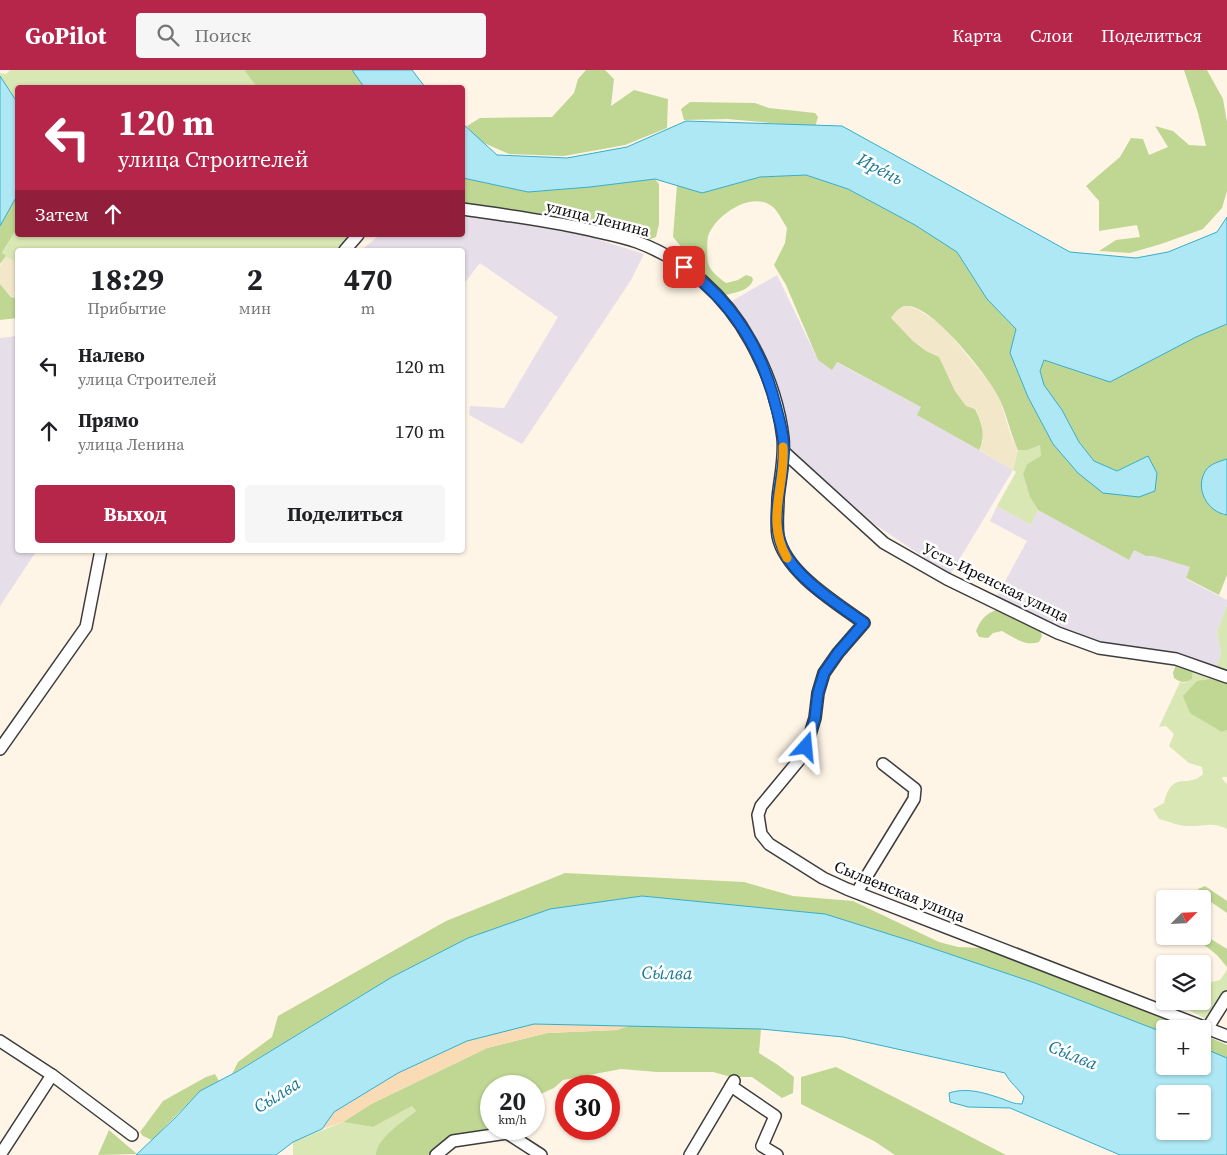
<!DOCTYPE html>
<html lang="ru">
<head>
<meta charset="utf-8">
<style>
  body { margin:0; font-family:"Source Serif 4",serif; background:#f6f6f6; color:#202124; height:100vh; display:flex; flex-direction:column; font-size:19px; white-space:nowrap }
  * { box-sizing:border-box; margin:0 }
  p { font-size:16px; color:#757577 }
  .icon { flex:none; width:28px; height:28px; fill:none; stroke:currentColor; stroke-width:2; stroke-linecap:round; stroke-linejoin:round }
  .map { position:relative; flex:1; overflow:hidden }
  .panel { position:absolute; left:15px; top:178px; width:450px; height:305px; display:flex; flex-direction:column; background:#fff; border-radius:5px; box-shadow:0 1px 4px #0004 }
  .panel>* { flex:none }
  .top-card { position:absolute; left:15px; top:15px; width:450px; height:152px; border-radius:5px; box-shadow:0 1px 4px #0004; background:#b6264a; color:#fff; overflow:hidden }
  .needle { width:32px; rotate:66deg }
  .buttons { position:absolute; left:1156px; top:820px; display:grid; gap:10px }
  .buttons a { display:grid; place-items:center; width:55px; height:55px; border-radius:5px; background:#fff; box-shadow:0 1px 4px #0004; font-size:25px }
  .speed { position:absolute; left:480px; top:1005px; display:flex; gap:10px; font-size:25px; font-weight:700; text-align:center }
  .speed>* { display:grid; place-content:center; width:65px; height:65px; border-radius:50%; background:#fff; box-shadow:0 1px 4px #0004; line-height:1 }
  .speed small { font-size:12px; font-weight:400 }
  .speed .limit { border:8px solid #d22; background:#fff; color:#111 }
  .pin { position:absolute; display:grid; place-items:center; width:42px; height:42px; color:#fff; margin:-21px; border-radius:10px; box-shadow:0 2px 8px #0006 }
  .me { position:absolute; width:55px; margin:-28px; rotate:18deg; stroke-linejoin:round; filter:drop-shadow(0 0 4px #0008) }
  .turn { display:flex; align-items:center; gap:18px; height:105px; padding:0 20px; font-size:22px }
  .turn .icon { width:65px; height:65px; stroke-width:2.5 }
  .turn b { display:block; font-size:35px; line-height:42px }
  .then { display:flex; align-items:center; height:48px; padding:0 20px; background:#0003; gap:10px; font-size:19px }
  .eta { display:flex; justify-content:space-evenly; align-items:center; height:85px; text-align:center }
  .eta b { font-size:30px; font-weight:700; line-height:35px }
  .action { display:flex; gap:10px; margin-top:auto; padding:10px 20px }
  .action a { flex:1; height:58px; border-radius:5px; background:#b6264a; color:#fff; font-size:20px; font-weight:700; line-height:58px; text-align:center }
  .action a+a { background:#f6f6f6; color:#202124 }
  ul { padding:0; list-style:none }
  li { display:flex; align-items:center; gap:15px; height:65px; padding:0 20px }
  li div { flex:1 }
  li b { display:block; font-size:19px }
  li em { font-style:normal }
  header { display:flex; align-items:center; gap:30px; box-sizing:border-box; height:70px; padding:0 25px; background:#b6264a; color:#fff }
  header strong { font-size:24px }
  nav { display:flex; gap:28px; margin-inline-start:auto; font-size:18px }
  .search { width:350px; height:45px; background:#f6f6f6; display:flex; align-items:center; gap:12px; box-sizing:border-box; padding:0 18px; border-radius:5px; color:#757577; font-size:19px }
  .map>svg:first-child { display:block }
  .industrial { fill:#e6dee9 }
  .farmland { fill:#f3e7c9 }
  .green { fill:#d8e7b3 }
  .forest { fill:#bfd793 }
  .sand { fill:#f9dcb5 }
  .water { fill:#aee8f4; stroke:#36adc9; fill-rule:evenodd }
  .lines { fill:none; stroke-linecap:round; stroke-linejoin:round }
  .minor-casing { stroke:#3d3d3d; stroke-width:14 }
  .minor { stroke:#fff; stroke-width:11 }
  .route-casing { stroke:#114b97; stroke-width:12 }
  .route { stroke:#1a73e8; stroke-width:9 }
  .slow { stroke:#f59e0b; stroke-width:9 }
  .labels { text-anchor:middle; stroke-width:5; stroke-linejoin:round; paint-order:stroke }
  .street-label { font-size:16px; fill:#0a0a0a; stroke:#fff }
  .water-label { font-size:18px; font-style:italic; fill:#187997; stroke:#fff }
</style>
</head>
<body>
<header>
<strong>GoPilot</strong>
<div class="search"><svg class="icon" aria-label="search" viewBox="0 0 24 24"><circle cx="10" cy="10" r="6"/><path d="M15 15l6 6"/></svg>Поиск</div>
<nav><a>Карта</a><a>Слои</a><a>Поделиться</a></nav>
</header>
<div class="map">
<svg width="1227" height="1085" viewBox="0 0 1227 1085">
  <rect width="100%" height="100%" fill="#fff5e7"/>
  <g class="industrial">
    <path d="M463,144L584,165L644,184L631,210L522,374L469,345L470,336L504,338L558,247L480,193L463,215L462,180H361L380,165H462Z"/>
    <path d="M777,205L818,290L836,292L921,337L918,345L1013,400L950,505L855,441L794,386L789,376L778,320L769,296L732,231Z"/>
    <path d="M17,266L18,480H37L0,536V268Z"/>
    <path d="M997,436L1031,455L1038,440L1129,490L1134,480L1146,486H1153L1190,497L1186,509L1227,530V535L1217,562L1221,584L1216,598L1099,575L1049,555L996,528L1027,471L990,451Z"/>
  </g>
  <g class="farmland">
    <path d="M6,186L17,193V229L12,227L0,214V196Z"/>
    <path d="M907,236L917,239L943,256L985,307L999,327L1011,366L1018,380L1013,400L979,380L983,371L981,352L976,339L966,336L955,321L939,287L926,281L913,271L891,248L897,239Z"/>
  </g>
  <g class="green">
    <path d="M10,0H244L257,17L18,18L17,32L0,6V3L6,4Z"/>
    <path d="M17,158L18,165H352L339,180H18L17,193L2,184Z"/>
    <path d="M1040,375L1042,386L1027,394L1023,404L1030,427L1038,440L1031,455L997,436L1016,402L1013,400L1018,380H1028Z"/>
    <path d="M1227,535V602L1216,598L1221,584L1217,562Z"/>
    <path d="M1193,601L1213,602L1227,609V614L1221,611L1222,662L1227,660V707H1222L1223,710L1227,714V759C1211,751 1203,757 1187,756C1178,756 1168,751 1159,749L1153,739L1164,733C1173,698 1187,720 1203,704L1202,697L1189,693L1169,676L1174,664L1166,656L1159,657L1180,612L1185,613L1192,609Z"/>
    <path d="M1227,900V920L1208,950L1189,940L1194,931H1202L1204,914L1220,910Z"/>
    <path d="M412,1036L416,1041C404,1051 376,1068 376,1085H293V1072L343,1052L373,1057Z"/>
  </g>
  <g class="forest">
    <path d="M244,0H352L364,17H257Z"/>
    <path d="M586,0H605L614,9L611,36L634,20L668,29L667,58L625,75L564,86L509,84L477,70L467,56L480,48L552,47L574,23L578,9Z"/>
    <path d="M1184,0H1207L1223,29L1227,52V121L1222,138L1203,159L1161,174L1130,183L1099,181L1116,170L1140,167L1137,155L1099,161V131L1086,116L1120,87L1131,68L1143,69L1149,85L1168,77L1155,56L1173,61L1189,75L1206,76L1198,43Z"/>
    <path d="M690,32L755,33L769,38L815,43L818,47L815,57L727,49L684,50L681,39Z"/>
    <path d="M806,105L848,119L915,155L957,182L987,229L1016,259L1010,283L1028,327L1053,374L1103,423L1137,391L1117,401L1094,391L1079,372L1062,340L1043,315L1040,301L1044,290L1110,311L1196,267L1227,254V389L1209,397L1205,401L1223,445H1227V505L1219,525L1186,508L1190,497L1153,486H1146L1134,480L1129,490L1038,440L1030,427L1023,404L1027,394L1041,386L1040,375L1028,380H1018C1010,363 1006,341 998,326C987,305 931,233 906,236C899,237 895,242 891,248L913,271L926,281L939,287L955,321L966,336L975,339C982,353 986,366 979,380L917,345L921,337L837,292L832,300L818,290L786,215L774,195L785,173L787,158C783,152 779,143 774,138C754,119 716,144 708,166C707,170 707,190 708,193C710,201 720,209 726,213L738,210L746,205L752,207L753,210C749,221 736,222 726,225L707,207L673,167L677,115L702,123L760,107Z"/>
    <path d="M463,108L528,122L590,117L655,109L659,114V154L656,167L646,171L614,159L537,143L463,133Z"/>
    <path d="M17,124V158L2,183L6,186L0,194V156Z"/>
    <path d="M0,214L11,227L17,229V248L0,250Z"/>
    <path d="M996,540L1003,541L1041,562L1042,566L1039,572C1026,577 1013,567 1002,561L993,563L988,568L979,567L976,561C980,551 985,544 996,540Z"/>
    <path d="M1176,594L1188,596L1193,601L1192,609C1185,613 1181,613 1174,608L1173,603Z"/>
    <path d="M1210,609L1221,611L1227,614V660L1222,662L1190,643L1183,626L1197,611Z"/>
    <path d="M565,803L744,812L793,826L853,831L939,872L958,877L983,878L1149,940L1191,959H1165V963L1035,913L911,871L825,844L642,826L550,839L468,868L392,907L232,1004L238,992L272,967L278,946L446,851Z"/>
    <path d="M1205,816L1227,831V843L1201,825L1198,819Z"/>
    <path d="M1203,864L1227,879V897L1217,885L1193,866H1202Z"/>
    <path d="M631,955L761,959L759,983L778,995L794,1007L793,1023L782,1028L752,1007H731L713,1002H657L621,999L563,1010L554,1018L534,1027V1016H491V1057L486,1062H467L450,1066L428,1085H376C376,1068 404,1051 416,1041L412,1036L373,1057L343,1052L371,1034L487,978L547,963L617,960Z"/>
    <path d="M1202,964L1227,975V988L1203,978Z"/>
    <path d="M836,997L1006,1085H895L874,1071L801,1034V1007Z"/>
    <path d="M215,1004L219,1011L200,1021L152,1070L143,1066L140,1062L163,1031L206,1007Z"/>
    <path d="M109,1060L137,1084L98,1085Z"/>
  </g>
  <path class="sand" d="M534,954L631,955L617,960L547,963L487,978L371,1034L343,1052L322,1059L334,1042L398,1003L467,971Z"/>
  <g class="water">
    <path d="M352,0H412L425,17H364Z"/>
    <path d="M0,6L17,32L18,124L0,156Z"/>
    <path d="M686,51L842,56L1070,182L1136,188L1168,182L1217,162L1227,147V254L1196,267L1110,312L1044,290L1040,301L1044,315L1062,340L1079,372L1094,391L1117,401L1148,386L1157,403L1155,421L1139,427L1103,423L1078,403L1053,374L1028,327L1010,283L1016,259L987,229L957,182L915,155L848,119L806,105L760,107L702,123L655,109L590,117L528,122L463,108V54L497,85L567,88L627,77Z"/>
    <path d="M1227,389V445C1207,442 1194,418 1206,400C1210,394 1220,391 1227,389Z"/>
    <path d="M642,826L825,844L911,871L1035,913L1165,963V996H1202L1203,978L1227,988V1085H1120L1010,1038L968,1037L950,1032L949,1023C967,1017 985,1023 1003,1029C1010,1032 1014,1034 1022,1034L1024,1027C1018,1018 1010,1013 1005,1003L843,967L761,959L534,954L467,971L398,1003L334,1042L322,1059L293,1072L276,1085H136L175,1048L200,1021L238,1001L392,907L468,868L550,839ZM1165,1024H1202V1061H1165Z"/>
  </g>
  <g class="lines">
    <defs>
      <g id="minor">
        <path d="M462,139C504,145 545,150 585,159C602,163 620,166 637,172C686,190 726,226 751,272C767,301 779,334 783,368C785,388 780,408 778,428C778,440 776,453 778,466C785,502 835,532 864,553L838,583L824,603L818,623L815,648L804,684L761,736L758,745L761,764L769,774L823,808L847,819L1227,966"/>
        <path d="M345,180L358,165"/>
        <path d="M784,382L884,473L947,509L1058,563L1099,578L1176,589L1227,607"/>
        <path d="M0,679L86,557L101,480"/>
        <path d="M857,822L914,729L915,719L883,694"/>
        <path d="M1207,959L1227,927"/>
        <path d="M0,971L52,1005L132,1065"/>
        <path d="M731,1016L775,1046L762,1076L777,1085"/>
        <path d="M0,1085L52,1005"/>
        <path d="M436,1085L453,1071L507,1063L541,1085"/>
        <path d="M690,1085L734,1011"/>
      </g>
    </defs>
    <use href="#minor" class="minor-casing"/>
    <use href="#minor" class="minor"/>
  </g>
  <g class="lines">
    <defs>
      <path id="route" d="M684,197C733,232 762,279 776,337C780,351 784,366 784,381C783,413 769,449 783,479C796,509 838,534 864,553L838,583L824,603L818,623L815,648L806,677"/>
    </defs>
    <use href="#route" class="route-casing"/>
    <use href="#route" class="route"/>
    <path class="slow" d="M783,377C786,415 765,450 787,488"/>
  </g>
  <g class="labels">
    <g class="street-label">
      <text transform="translate(598 148) rotate(14)" y="6">улица Ленина</text>
      <text transform="translate(996 512) rotate(26)" y="6">Усть-Иренская улица</text>
      <text transform="translate(900 821) rotate(22)" y="6">Сылвенская улица</text>
    </g>
    <g class="water-label">
      <text transform="translate(880 99) rotate(27)" y="6">Ире́нь</text>
      <text transform="translate(667 903) rotate(1)" y="6">Сы́лва</text>
      <text transform="translate(1073 985) rotate(22)" y="6">Сы́лва</text>
      <text transform="translate(277 1025) rotate(-32)" y="6">Сы́лва</text>
    </g>
  </g>
</svg>
<div class="buttons">
<a><svg class="needle" viewBox="-14 -14 28 28"><path d="M0-13l5 13h-10z" fill="#e53935"/><path d="M0 13l5-13h-10z" fill="#757577"/></svg></a>
<a><svg class="icon" aria-label="layers" viewBox="0 0 24 24"><path d="M12 4l9 5-9 5-9-5zM3 14l9 5 9-5"/></svg></a>
<a>+</a>
<a>−</a>
</div>
<div class="speed"><div>20<small>km/h</small></div><div class="limit">30</div></div>
<div class="pin" style="left:684px;top:197px;background:#d93025"><svg class="icon" aria-label="arrive" viewBox="0 0 24 24"><path d="M6 21V4h12l-3 4 3 4H6"/></svg></div>
<svg class="me" style="left:806px;top:677px" viewBox="-20 -20 40 40"><path d="M0-17L14 15 0 8-14 15z" fill="#1a73e8" stroke="#fff" stroke-width="4"/></svg>
<div class="top-card">
<div class="turn"><svg class="icon" aria-label="left" viewBox="0 0 24 24"><path d="M17 20v-9H6M10 6l-5 5 5 5"/></svg><div><b>120 m</b>улица Строителей</div></div>
<div class="then">Затем<svg class="icon" aria-label="ahead" viewBox="0 0 24 24"><path d="M12 20V5M6 11l6-6 6 6"/></svg></div>
</div>
<section class="panel">
<div class="eta">
<div><b>18:29</b><p>Прибытие</p></div>
<div><b>2</b><p>мин</p></div>
<div><b>470</b><p>m</p></div>
</div>
<ul>
<li><svg class="icon" aria-label="left" viewBox="0 0 24 24"><path d="M17 20v-9H6M10 6l-5 5 5 5"/></svg><div><b>Налево</b><p>улица Строителей</p></div><em>120 m</em></li>
<li><svg class="icon" aria-label="ahead" viewBox="0 0 24 24"><path d="M12 20V5M6 11l6-6 6 6"/></svg><div><b>Прямо</b><p>улица Ленина</p></div><em>170 m</em></li>
</ul>
<div class="action"><a>Выход</a><a>Поделиться</a></div>
</section>
</div>
</body>
</html>
